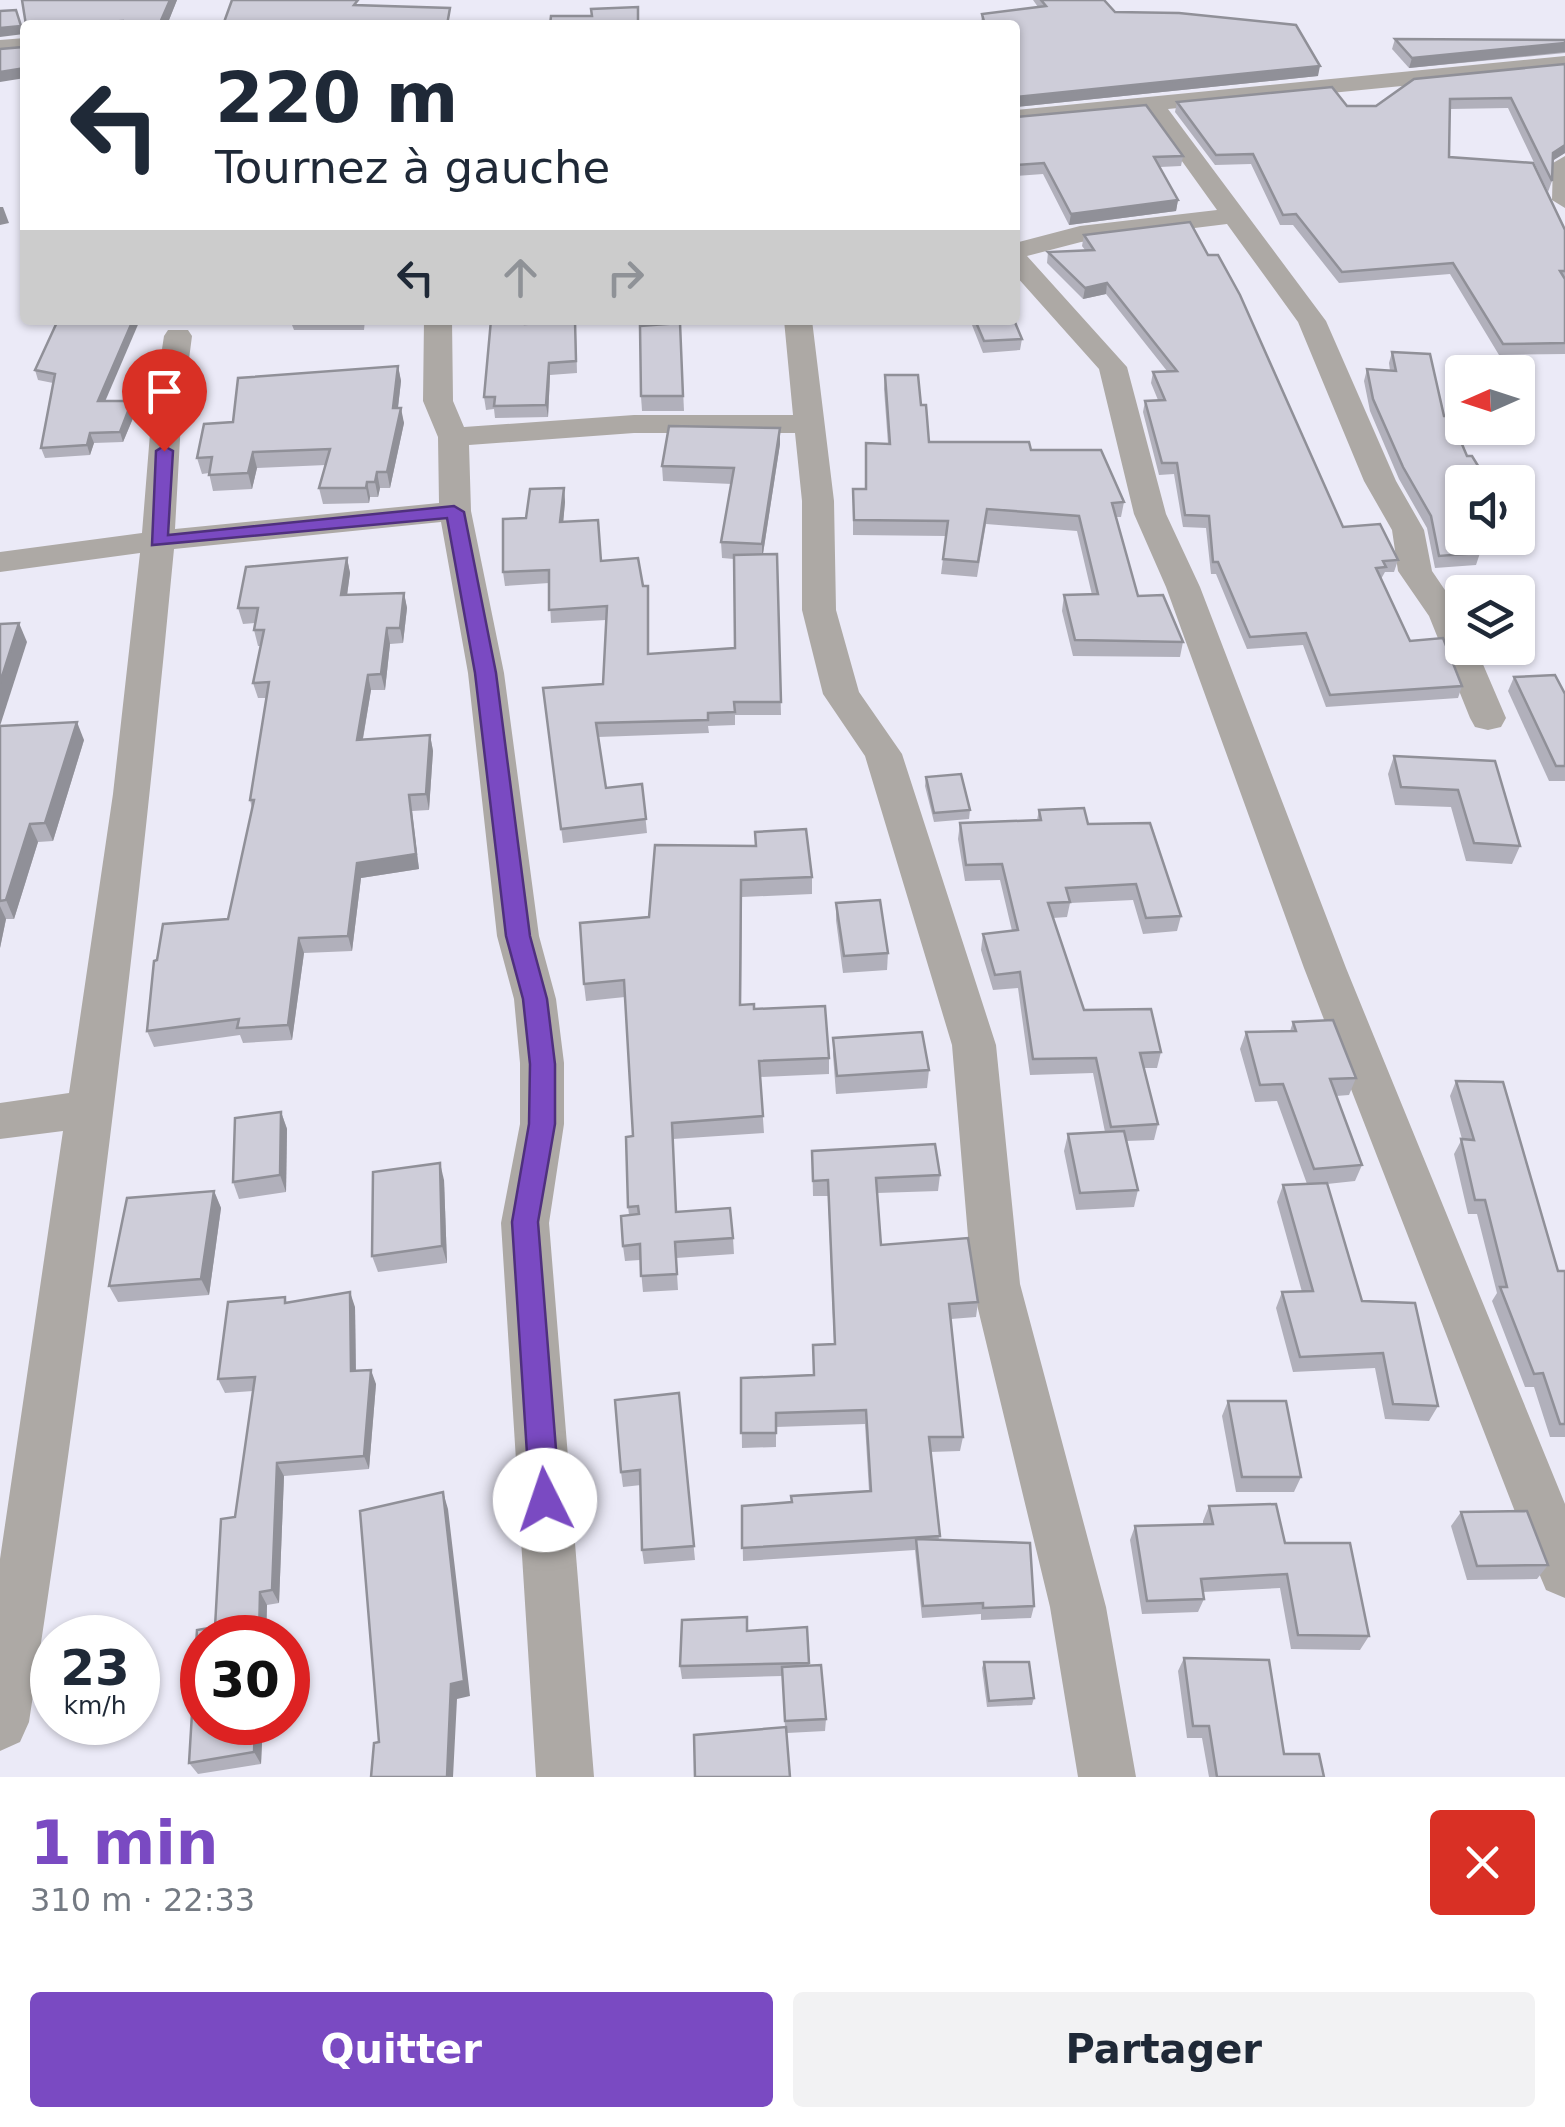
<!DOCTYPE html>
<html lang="fr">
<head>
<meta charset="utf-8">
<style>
  body { margin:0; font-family:"DejaVu Sans",sans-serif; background:#f2f2f3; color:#1f2937; height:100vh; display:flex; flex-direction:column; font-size:38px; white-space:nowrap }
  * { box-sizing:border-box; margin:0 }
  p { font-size:32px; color:#747a83 }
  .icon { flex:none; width:55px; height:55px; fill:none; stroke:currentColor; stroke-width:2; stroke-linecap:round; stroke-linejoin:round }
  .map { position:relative; height:1777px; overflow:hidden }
  .drawer { display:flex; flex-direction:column; background:#fff; flex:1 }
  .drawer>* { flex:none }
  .guide { position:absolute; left:20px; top:20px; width:1000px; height:305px; border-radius:10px; box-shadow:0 2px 8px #0004; background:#fff; color:#1f2937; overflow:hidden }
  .needle { width:65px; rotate:267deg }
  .controls { position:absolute; left:1445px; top:355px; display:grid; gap:20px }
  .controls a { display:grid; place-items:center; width:90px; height:90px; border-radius:10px; background:#fff; box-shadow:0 2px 8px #0004; font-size:50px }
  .speed { position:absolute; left:30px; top:1615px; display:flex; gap:20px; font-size:50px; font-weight:700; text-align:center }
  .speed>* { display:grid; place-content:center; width:130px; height:130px; border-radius:50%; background:#fff; box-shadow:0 2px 8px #0004; line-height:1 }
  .speed small { font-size:25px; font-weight:400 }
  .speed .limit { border:15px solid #d22; background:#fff; color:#111 }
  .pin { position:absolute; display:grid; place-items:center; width:85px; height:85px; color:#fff; margin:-102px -42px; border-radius:50% 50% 50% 0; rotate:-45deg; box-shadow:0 0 10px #0007 }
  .pin .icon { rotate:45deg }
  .me { position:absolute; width:110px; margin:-55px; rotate:356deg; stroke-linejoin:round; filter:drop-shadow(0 0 8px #0008) }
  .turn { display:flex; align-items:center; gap:35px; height:210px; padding:0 30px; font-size:45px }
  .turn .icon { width:130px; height:130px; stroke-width:2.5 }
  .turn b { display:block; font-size:70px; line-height:85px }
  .lanes { display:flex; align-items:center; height:95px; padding:0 30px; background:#0003; justify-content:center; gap:50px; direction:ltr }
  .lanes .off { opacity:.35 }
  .round { display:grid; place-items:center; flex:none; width:105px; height:105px; border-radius:10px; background:#f2f2f3 }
  .summary { display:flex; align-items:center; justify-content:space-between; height:170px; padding:0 30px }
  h1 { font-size:60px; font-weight:700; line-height:75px; color:#7a4ac2 }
  .action { display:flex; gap:20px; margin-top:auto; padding:20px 30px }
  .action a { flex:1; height:115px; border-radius:10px; background:#7a4ac2; color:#fff; font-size:40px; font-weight:700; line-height:115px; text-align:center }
  .action a+a { background:#f2f2f3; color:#1f2937 }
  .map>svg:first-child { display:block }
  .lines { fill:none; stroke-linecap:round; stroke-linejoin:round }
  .minor { fill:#ada9a5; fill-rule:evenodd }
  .wall { fill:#b1b0bb }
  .shaded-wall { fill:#909098 }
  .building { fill:#cecdd9; stroke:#909098; stroke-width:2.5 }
  .route { fill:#7a4ac2; stroke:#4f307e; stroke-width:2.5 }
</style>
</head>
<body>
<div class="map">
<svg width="1565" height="1777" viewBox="0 0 1565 1777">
  <rect width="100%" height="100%" fill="#ebeaf7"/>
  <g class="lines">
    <g class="minor">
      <path d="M25,38V52L0,54V40Z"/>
      <path d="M1565,56V70L1168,109L1326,321L1396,481L1424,530L1432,571L1462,615V648H1476L1506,718L1501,727L1488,730L1475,727L1470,718L1429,616L1398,571L1392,530L1364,481L1298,322L1227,224L1081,242L1027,256L1127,367L1166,514L1200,587L1346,968L1565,1504V1598L1546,1590L1538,1571L1304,968L1166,587L1134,514L1099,369L1015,275V243L1080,226L1217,210L1146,111L1015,124V110Z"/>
      <path d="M1565,156V208L1552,200L1553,163Z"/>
      <path d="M424,320H452L453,401L464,427L634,415H793L784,320H812L834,501L836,610L859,692L902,754L996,1045L1020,1284L1106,1607L1136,1777H1078L1050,1607L972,1284L952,1045L865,756L823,694L802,610V501L795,433H634L469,445L471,511L504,673L539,936L556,999L564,1063V1124L549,1223L594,1777H536L501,1223L520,1124V1063L514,999L497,936L468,673L441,522L174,549C137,941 89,1333 29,1722L20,1742L0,1751V1559L63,1131L0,1139V1103L69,1093L113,794L140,553L0,572V552L142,533L151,421L164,336L168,330H188L192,336L181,421L175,529L439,503L438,437L423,401Z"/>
    </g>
  </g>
  <g class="wall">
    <path d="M22,0H177L167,25H26Z"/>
    <path d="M1033,0H1104L1115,12L1318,76L1015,107V25H981L982,14L1038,7Z"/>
    <path d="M1395,39L1565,40V53L1409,68L1392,49Z"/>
    <path d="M1565,64V153L1552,161V181L1548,192L1508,108L1450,109L1449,157L1565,230V354L1499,355L1450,274L1339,283L1293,225H1280L1251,164L1215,165L1175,112L1177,102L1376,106Z"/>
    <path d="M1015,116L1183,156L1181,166L1160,167L1178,200L1176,211L1069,225L1043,174L1015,176Z"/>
    <path d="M1084,235L1343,527L1398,560L1394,572H1385L1381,579L1410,641L1462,686L1458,698L1326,707L1303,645L1247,649L1216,574H1211L1206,528L1183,527L1174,474L1159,475L1143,412L1145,401L1158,400L1151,383L1153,372L1167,371L1106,294L1083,299L1047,263L1048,252L1085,250L1082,246Z"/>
    <path d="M58,320L105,401L136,411L123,442L94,443L90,455L45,458L41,448L53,383L38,380L35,370Z"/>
    <path d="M266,320H365L364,330H294L292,325Z"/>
    <path d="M491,320H528L527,323L576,333L577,373L550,375L548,417L495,418L494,409L486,410L484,397Z"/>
    <path d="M727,320H760L759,323Z"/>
    <path d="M970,320H1014L1022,339L1020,350L983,353Z"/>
    <path d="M680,323L684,411H642L641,396Z"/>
    <path d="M1392,352L1444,416L1462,482V538L1480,553L1476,565L1435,568L1427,528L1399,479L1370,411L1364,381L1367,369L1390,371L1389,363Z"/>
    <path d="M398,366L401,381L398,408L404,423L390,488H380L378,497H370L369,503L323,504L319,488L326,465L257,468L252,489L213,491L209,473L202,474L197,458L233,422Z"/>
    <path d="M885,375L921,405L929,442L1031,450L1124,502L1121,517H1116L1138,596L1183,642L1180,657L1073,656L1062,611L1064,595H1092L1077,531L986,524L977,577L941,574L946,536L853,535V489H865L888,444L884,389Z"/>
    <path d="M780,428V444L763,554H777L781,715H735V725L708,726L709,733L598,737L606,788L642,784L647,833L563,843L543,688L603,684L606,620L551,623L549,583L505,586L503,572L526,518L564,488L565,502L563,522L601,561L643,586H648L649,654L735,648L734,559L722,558L721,542L732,484L663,481L662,466Z"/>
    <path d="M347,558L350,573L347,595L404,593L407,608L403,643L390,644L385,690H371L363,739L430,735L433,751L429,810L412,811L419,869L361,878L352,951L304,953L292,1040L243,1043L240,1035L154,1047L147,1031L157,960L228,919L252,808L250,800L266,698H258L253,683L261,646H258L254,630L255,623L243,624L238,608Z"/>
    <path d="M1514,677L1565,694V781H1549L1508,691Z"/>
    <path d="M0,726L84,740L53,841L38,842L14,919H6L0,948Z"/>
    <path d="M1394,756L1495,761L1520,846L1512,864L1466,861L1451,807L1395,805L1388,774Z"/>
    <path d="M926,777L970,810L969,819L934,822L925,786Z"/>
    <path d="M1039,810L1088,824L1181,916L1177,931L1143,934L1133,900L1070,903L1067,917L1053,918L1084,1010L1161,1052L1157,1068H1144L1158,1124L1154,1140L1126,1141L1138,1190L1134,1207L1076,1210L1064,1151L1068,1134L1105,1132L1093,1073L1030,1075L1018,988L993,990L981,950L983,934L1012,931L1000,880L965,881L958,839L960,823L1037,820Z"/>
    <path d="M755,832L812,877V894L742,897L741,1005L754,1009L829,1058V1074L760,1077L764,1133L673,1139L676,1212L733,1238L734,1254L676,1258L678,1290L643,1292L640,1260L625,1261L623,1246L629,1215L628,1207L633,1136L625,997L586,1001L584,984L649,917L755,846Z"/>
    <path d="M836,903L888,953L887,970L843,973L836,920Z"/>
    <path d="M1293,1022L1356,1078L1349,1095L1336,1096L1362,1165L1355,1181L1327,1184L1362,1301L1438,1406L1429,1421L1385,1419L1375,1368L1293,1372L1276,1308L1282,1292H1302L1277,1202L1283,1185L1307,1184L1277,1101L1255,1102L1240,1049L1246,1032L1290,1031Z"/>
    <path d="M833,1038L929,1070L927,1088L836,1094L833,1055Z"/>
    <path d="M1456,1081L1558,1271H1565V1437H1550L1534,1387H1525L1492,1301L1497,1293L1477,1214H1468L1454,1154L1462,1139L1450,1096Z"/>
    <path d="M281,1112L287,1129L286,1192L239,1199L233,1182Z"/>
    <path d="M812,1151L940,1175L938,1191L877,1193L881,1245L978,1302L976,1317L951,1319L963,1437L960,1451L930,1452L939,1540L1034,1606L1031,1618L981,1620V1614L922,1618L915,1550L743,1561L742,1506L792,1502L869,1491L865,1424L776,1427V1447L742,1448L741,1378L813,1375V1345L834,1344L828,1196H813Z"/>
    <path d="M444,1180L447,1263L378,1272L372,1256Z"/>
    <path d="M214,1191L221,1208L209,1295L118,1302L109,1286Z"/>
    <path d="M287,1303L355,1307L356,1371L376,1384L369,1469L284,1476L279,1603L267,1605L261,1764L198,1774L189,1763L235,1517L253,1391L225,1393L218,1379Z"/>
    <path d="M679,1393L695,1560L644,1564L642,1550L641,1485L623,1487L621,1472Z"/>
    <path d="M1228,1401L1301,1477L1294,1492H1236L1222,1416Z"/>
    <path d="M1209,1506L1285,1543L1369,1636L1360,1650L1291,1649L1280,1588L1203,1592L1204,1599L1198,1612L1142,1614L1130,1540L1135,1526L1203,1524V1521Z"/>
    <path d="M1461,1512L1548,1565L1537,1579L1467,1580L1451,1526Z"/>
    <path d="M807,1627L809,1666L826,1719L825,1731L787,1733L785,1727L782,1676L682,1679L680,1666L747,1631Z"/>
    <path d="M1184,1658L1284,1754L1324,1777H1209L1202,1738H1187L1178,1671Z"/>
    <path d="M984,1662L1034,1698L1032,1705L987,1707L982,1668Z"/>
  </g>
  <g class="shaded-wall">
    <path d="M170,0H177L167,25H159Z"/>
    <path d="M21,26L24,34L0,37V28Z"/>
    <path d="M1565,43V52L1409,68L1412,58Z"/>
    <path d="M1320,66L1318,76L1015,107V97Z"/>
    <path d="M25,68V78L0,82V72Z"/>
    <path d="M1565,145V153L1549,163L1553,153Z"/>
    <path d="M1178,200L1176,211L1069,225L1071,214Z"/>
    <path d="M0,207H3L9,223L0,225Z"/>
    <path d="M1107,283L1106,294L1083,299L1085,288Z"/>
    <path d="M133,320H140L101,411L98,401Z"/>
    <path d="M549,363L550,375L548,417L546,405Z"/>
    <path d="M398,366L401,381L396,424L393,408Z"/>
    <path d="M132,401L136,411L123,442L120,432Z"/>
    <path d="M401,408L404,423L390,488L387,472Z"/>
    <path d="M780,428V444L762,560V544Z"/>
    <path d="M90,433L94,443L90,455L87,445Z"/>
    <path d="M253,452L257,468L252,489L248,473Z"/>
    <path d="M377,472L380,488L378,497L375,482Z"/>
    <path d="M367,482L370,497L369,503L366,488Z"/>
    <path d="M564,488L565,502L562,536L560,522Z"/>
    <path d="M347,558L350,573L345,610L341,595Z"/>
    <path d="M404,593L407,608L403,643L400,628Z"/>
    <path d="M19,623L27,642L0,726V683Z"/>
    <path d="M387,628L390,644L385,690L381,674Z"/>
    <path d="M368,675L371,690L360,755L357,740Z"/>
    <path d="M77,722L84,740L53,841L45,823Z"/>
    <path d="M430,735L433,751L429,810L426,794Z"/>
    <path d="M409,795L419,869L361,878L352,951L348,936L357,863Z"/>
    <path d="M30,824L38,842L14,919L6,900Z"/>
    <path d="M0,906L6,919L0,948Z"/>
    <path d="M299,938L304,953L292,1040L288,1025Z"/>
    <path d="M281,1112L287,1129L286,1192L280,1175Z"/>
    <path d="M440,1163L444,1180L447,1263L442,1246Z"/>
    <path d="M214,1191L221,1208L209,1295L201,1279Z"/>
    <path d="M350,1292L355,1307L356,1385L351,1371Z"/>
    <path d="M371,1370L376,1384L369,1469L364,1456Z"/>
    <path d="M277,1463L284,1476L279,1603L272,1590Z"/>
    <path d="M443,1492L448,1509L470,1696L457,1699L453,1777H447Z"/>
    <path d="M260,1592L267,1605L266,1638H259Z"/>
    <path d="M255,1722H263L261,1764L254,1752Z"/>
  </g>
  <g class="building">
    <path d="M22,0H170L159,25H120L122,21L26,25Z"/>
    <path d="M232,0H358L354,5L450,8L447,25H223Z"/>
    <path d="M1041,0H1104L1115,12L1179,13L1296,25L1320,66L1015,97V25H985L982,14L1046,6Z"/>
    <path d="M638,7V25H550L551,16H592L591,9Z"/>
    <path d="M16,10L21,26L0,28V11Z"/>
    <path d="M1395,39L1565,40V43L1412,58Z"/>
    <path d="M25,43V68L0,72V49L23,47Z"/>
    <path d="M1565,64V145L1553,153L1552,181L1511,98L1450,99L1449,157L1533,163L1565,230V271H1560L1565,279V343L1503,344L1453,263L1342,272L1296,214L1283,215L1253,154L1216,155L1177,102L1332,87L1347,106H1376L1414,79Z"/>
    <path d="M1146,105L1183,156L1154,157L1178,200L1071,214L1044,163L1015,165V116L1016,117Z"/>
    <path d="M1190,222L1208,255H1218L1240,295L1343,527L1380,524L1398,560L1383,561L1386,567L1376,568L1410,641L1443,638L1462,686L1330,695L1306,633L1250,637L1218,562H1213L1209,516L1185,515L1177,463H1162L1145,401L1165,400L1153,372L1177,371L1107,283L1085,288L1048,252L1094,250L1084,235Z"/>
    <path d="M58,320H133L98,401H132L120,432L90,433L87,445L41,448L55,374L35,370Z"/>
    <path d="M491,320H525V324L575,321L576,361L549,363L546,405L494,406L495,397H484Z"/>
    <path d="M975,320H1014L1022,339L984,341Z"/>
    <path d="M680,323L683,396H641L640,326Z"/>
    <path d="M1392,352L1430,354L1444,416H1450L1467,456H1472L1488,482H1462V517H1457L1462,526V538H1470L1480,553L1439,556L1431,516L1403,467L1373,399L1367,369L1396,371Z"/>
    <path d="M398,366L393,408H401L387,472H377L375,482H367L366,488H319L330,449L253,452L248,473L209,475L212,457L197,458L204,424L233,422L238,378Z"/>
    <path d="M885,375H918L921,405H926L929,442H1029L1031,450H1101L1124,502L1112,503L1138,596L1163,595L1183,642L1075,640L1064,595L1098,594L1079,516L987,509L978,562L943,559L948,521L854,520L853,489H866V443L890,444Z"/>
    <path d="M669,426L780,428L762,544L721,542L734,468L662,466Z"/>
    <path d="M564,488L560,522L598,520L601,561L638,558L643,586H648V654L735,648L734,555L777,554L781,702H734L735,712L708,713V720L596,723L606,788L642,784L646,819L561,829L543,688L603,684L607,606L549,610V570L503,572V519L526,518L530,489Z"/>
    <path d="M347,558L341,595L404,593L400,628H387L381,674L368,675L357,740L430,735L426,794L409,795L416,854L357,863L348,936L299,938L288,1025L237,1028L239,1019L147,1031L154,961L157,960L163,924L228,919L254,800H250L269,682L253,683L264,630H254L258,608H238L246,567Z"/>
    <path d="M19,623L0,683V624Z"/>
    <path d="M1555,675L1565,694V766H1556L1514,677Z"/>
    <path d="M77,722L45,823L30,824L6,900L0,901V726Z"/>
    <path d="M1394,756L1495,761L1520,846L1474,843L1458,790L1401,787Z"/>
    <path d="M961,774L970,810L934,813L926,777Z"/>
    <path d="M1084,808L1088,824L1150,823L1181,916L1146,918L1136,884L1066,888L1070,902L1048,903L1084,1010L1151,1009L1161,1052L1140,1053L1158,1124L1111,1127L1096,1058L1033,1059L1020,972L995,975L983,934L1018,930L1002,864L966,865L960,823L1041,820L1039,810Z"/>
    <path d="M806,829L812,877L741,880L740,1005L754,1004V1009L825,1006L829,1058L759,1061L763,1116L672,1123L676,1212L730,1208L733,1238L675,1242L677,1274L641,1276L640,1244L623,1246L621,1216L639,1214L638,1206L628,1207L626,1137L633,1136L624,980L584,984L580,923L649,917L655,845L756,846L755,832Z"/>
    <path d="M880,900L888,953L844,956L836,903Z"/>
    <path d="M1333,1020L1356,1078L1330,1079L1362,1165L1314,1169L1283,1084L1260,1085L1246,1032L1296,1031L1293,1022Z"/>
    <path d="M922,1032L929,1070L837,1076L833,1038Z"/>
    <path d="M1456,1081L1503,1082L1558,1271H1565V1424H1560L1543,1373L1534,1374L1500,1287H1507L1485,1200H1475L1461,1139L1474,1140Z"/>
    <path d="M281,1112L280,1175L233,1182L235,1118Z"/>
    <path d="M1124,1131L1138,1190L1080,1193L1068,1134Z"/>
    <path d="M935,1144L940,1175L876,1178L881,1245L968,1238L978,1302L949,1304L963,1437H929L940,1536L742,1548V1506L792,1502L791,1496L871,1491L866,1410L776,1413V1433H741V1378L814,1375L813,1345L835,1344L828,1180L813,1181L812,1151Z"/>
    <path d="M440,1163L442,1246L372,1256L373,1172Z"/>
    <path d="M1327,1183L1362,1301L1415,1303L1438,1406L1393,1404L1383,1353L1300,1357L1282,1292L1313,1291L1283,1185Z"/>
    <path d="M214,1191L201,1279L109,1286L127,1198Z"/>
    <path d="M350,1292L351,1371L371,1370L364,1456L277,1463L272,1590L260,1592L259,1638H202V1722H255L254,1752L189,1763L197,1630L215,1627L221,1519L235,1517L255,1377L218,1379L228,1302L285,1297V1303Z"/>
    <path d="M679,1393L694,1546L642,1550L640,1470L621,1472L615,1400Z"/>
    <path d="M1228,1401H1286L1301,1477H1242Z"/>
    <path d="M443,1492L464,1681L451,1684L447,1777H371L374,1743L379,1742L360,1511Z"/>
    <path d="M1276,1504L1285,1543H1350L1369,1636L1298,1635L1287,1574L1201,1579L1204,1599L1147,1601L1135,1526L1213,1524L1209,1506Z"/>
    <path d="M1527,1511L1548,1565L1477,1566L1461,1512Z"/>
    <path d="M916,1539L1030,1543L1034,1606L983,1608V1603L923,1606Z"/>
    <path d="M747,1617V1631L807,1627L809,1663L680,1666L682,1620Z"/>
    <path d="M1184,1658L1269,1660L1284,1754H1319L1324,1777H1217L1209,1726H1193Z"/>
    <path d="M984,1662H1029L1034,1698L989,1701Z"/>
    <path d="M821,1665L826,1719L785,1721L782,1667Z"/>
    <path d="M786,1727L790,1777H695L694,1735Z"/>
  </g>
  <path class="route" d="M164,446L173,451L168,535L454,506L464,512L496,673L530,936L547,999L555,1064V1124L538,1222L560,1500L555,1510L545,1514L534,1510L530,1500L512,1222L529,1124L530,1064L523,999L506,936L475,673L447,518L152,545L156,451Z"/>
</svg>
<div class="controls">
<a><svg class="needle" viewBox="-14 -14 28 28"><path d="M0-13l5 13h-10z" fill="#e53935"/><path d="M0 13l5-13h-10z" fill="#747a83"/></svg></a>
<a><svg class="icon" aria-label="sound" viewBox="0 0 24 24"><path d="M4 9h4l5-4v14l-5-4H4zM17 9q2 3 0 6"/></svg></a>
<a><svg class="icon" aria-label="layers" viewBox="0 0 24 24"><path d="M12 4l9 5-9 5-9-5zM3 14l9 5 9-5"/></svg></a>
</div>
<div class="speed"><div>23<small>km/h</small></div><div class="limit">30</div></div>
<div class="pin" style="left:164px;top:451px;background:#d93025"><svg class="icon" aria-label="arrive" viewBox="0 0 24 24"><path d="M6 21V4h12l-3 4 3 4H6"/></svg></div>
<svg class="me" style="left:545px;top:1500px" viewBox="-20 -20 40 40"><circle r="19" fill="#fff"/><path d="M0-13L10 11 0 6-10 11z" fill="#7a4ac2"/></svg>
<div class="guide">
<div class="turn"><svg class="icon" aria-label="left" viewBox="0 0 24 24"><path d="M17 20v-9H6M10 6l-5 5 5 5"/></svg><div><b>220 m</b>Tournez à gauche</div></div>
<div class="lanes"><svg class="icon" aria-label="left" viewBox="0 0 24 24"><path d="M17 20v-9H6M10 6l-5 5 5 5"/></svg><svg class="icon off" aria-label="ahead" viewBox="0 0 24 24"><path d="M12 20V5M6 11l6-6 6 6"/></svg><svg class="icon off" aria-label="right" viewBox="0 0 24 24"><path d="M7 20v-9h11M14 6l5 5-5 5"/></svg></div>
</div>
</div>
<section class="drawer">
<div class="summary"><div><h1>1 min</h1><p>310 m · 22:33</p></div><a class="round" style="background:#d93025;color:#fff"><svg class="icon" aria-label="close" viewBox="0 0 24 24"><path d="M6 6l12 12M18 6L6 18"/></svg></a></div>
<div class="action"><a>Quitter</a><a>Partager</a></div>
</section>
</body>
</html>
